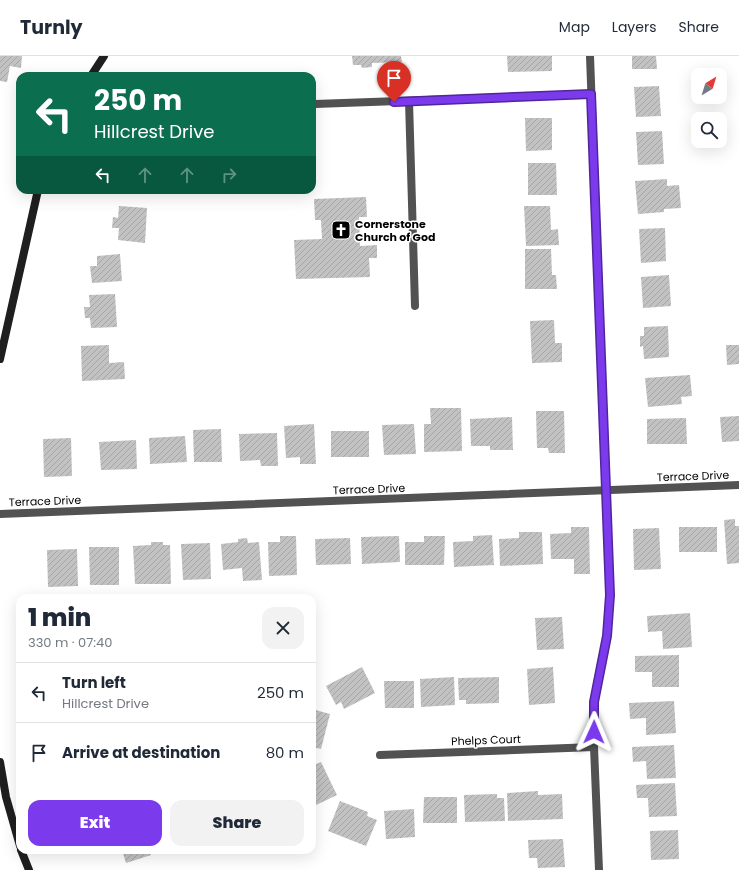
<!DOCTYPE html>
<html lang="en">
<head>
<meta charset="utf-8">
<style>
  body { margin:0; font-family:Poppins,sans-serif; background:#f2f2f3; color:#1f2937; height:100vh; display:flex; flex-direction:column; font-size:15px; white-space:nowrap }
  * { box-sizing:border-box; margin:0 }
  p { font-size:13px; color:#747a83 }
  .icon { flex:none; width:22px; height:22px; fill:none; stroke:currentColor; stroke-width:2; stroke-linecap:round; stroke-linejoin:round }
  .map { position:relative; flex:1; overflow:hidden }
  .details { position:absolute; left:16px; top:538px; width:300px; height:260px; display:flex; flex-direction:column; background:#fff; border-radius:12px; box-shadow:0 4px 16px #0002 }
  .details>* { flex:none }
  .guide { position:absolute; left:16px; top:16px; width:300px; height:122px; border-radius:12px; box-shadow:0 4px 16px #0002; background:#0b6e4f; color:#fff; overflow:hidden }
  .needle { width:26px; rotate:38deg }
  .tools { position:absolute; left:691px; top:12px; display:grid; gap:8px }
  .tools a { display:grid; place-items:center; width:36px; height:36px; border-radius:8px; background:#fff; box-shadow:0 4px 16px #0002; font-size:20px }
  .pin { position:absolute; display:grid; place-items:center; width:34px; height:34px; color:#fff; margin:-41px -17px; border-radius:50% 50% 50% 0; rotate:-45deg; box-shadow:0 0 4px #0007 }
  .pin .icon { rotate:45deg }
  .me { position:absolute; width:44px; margin:-22px; rotate:1deg; stroke-linejoin:round; filter:drop-shadow(0 0 3px #0008) }
  .turn { display:flex; align-items:center; gap:14px; height:84px; padding:0 12px; font-size:18px }
  .turn .icon { width:52px; height:52px; stroke-width:2.5 }
  .turn b { display:block; font-size:28px; line-height:34px }
  .lanes { display:flex; align-items:center; height:38px; padding:0 12px; background:#0003; justify-content:center; gap:20px; direction:ltr }
  .lanes .off { opacity:.35 }
  .round { display:grid; place-items:center; flex:none; width:42px; height:42px; border-radius:12px; background:#f2f2f3 }
  .headline { display:flex; align-items:center; justify-content:space-between; height:68px; padding:0 12px }
  h1 { font-size:24px; font-weight:800; line-height:30px }
  .cta { display:flex; gap:8px; margin-top:auto; padding:8px 12px }
  .cta a { flex:1; height:46px; border-radius:12px; background:#7c3aed; color:#fff; font-size:16px; font-weight:800; line-height:46px; text-align:center }
  .cta a+a { background:#f2f2f3; color:#1f2937 }
  ul { padding:0; list-style:none }
  li { display:flex; align-items:center; gap:12px; height:60px; padding:0 12px; border-top:1px solid #e0e1e3 }
  li div { flex:1 }
  li b { display:block; font-size:15px }
  li em { font-style:normal }
  header { display:flex; align-items:center; gap:24px; box-sizing:border-box; height:56px; padding:0 20px; background:#fff; border-bottom:1px solid #e0e1e3 }
  header strong { font-size:19px }
  nav { display:flex; gap:22px; margin-inline-start:auto; font-size:14px }
  .map>svg:first-child { display:block }
  .building { fill:url(#building-hatch) }
  .lines { fill:none; stroke-linecap:round; stroke-linejoin:round }
  .lane { stroke:#525252; stroke-width:8 }
  .street { stroke:#525252; stroke-width:8 }
  .secondary { stroke:#1f1f1f; stroke-width:8 }
  .route-casing { stroke:#51269a; stroke-width:10 }
  .route { stroke:#7c3aed; stroke-width:7 }
  .labels { text-anchor:middle; stroke-width:3; stroke-linejoin:round; paint-order:stroke }
  .poi-label { font-size:11px; font-weight:bold; fill:#000; stroke:#fff; text-anchor:start }
  .street-label { font-size:11px; fill:#000; stroke:#fff }
</style>
</head>
<body>
<header>
<strong>Turnly</strong>
<nav><a>Map</a><a>Layers</a><a>Share</a></nav>
</header>
<div class="map">
<svg width="739" height="814" viewBox="0 0 739 814">
  <defs>
    <pattern id="building-hatch" width="6" height="6" patternUnits="userSpaceOnUse"><rect width="6" height="6" fill="#c2c2c2"/><path d="M-1 1l2-2M0 6l6-6M5 7l2-2" fill="none" stroke="#a5a5a5"/></pattern>
  </defs>
  <rect width="100%" height="100%" fill="#fff"/>
  <g class="building">
    <path d="M0,0H22L21,12L10,10L7,26L0,25Z"/>
    <path d="M352,0H401L402,6L372,7V11L362,12L361,9H353Z"/>
    <path d="M507,0H552V15L508,16Z"/>
    <path d="M632,0H656L657,13H632Z"/>
    <path d="M659,30L661,60L636,61L634,31Z"/>
    <path d="M525,62H552V94L526,95Z"/>
    <path d="M662,75L664,108L638,109L636,76Z"/>
    <path d="M528,107H556L557,139H528Z"/>
    <path d="M667,123V130L679,129L681,152L664,153V156L638,158L635,125Z"/>
    <path d="M366,141L367,161H359L360,190L377,189V202H369L370,221L296,223L294,184L322,183L321,164H315L314,143Z"/>
    <path d="M119,150L147,152L145,187L118,184L119,172H112L113,161L118,162Z"/>
    <path d="M524,150H550L551,174L558,173L559,189L526,190Z"/>
    <path d="M665,172L666,205L641,207L639,173Z"/>
    <path d="M525,193H551L552,219H556L557,233H525Z"/>
    <path d="M120,198L122,225L92,227L90,210H97V200Z"/>
    <path d="M669,219L671,250L643,252L641,221Z"/>
    <path d="M115,238L117,271L91,272L90,262H85L84,251H90L89,239Z"/>
    <path d="M554,264L555,287H562V306L532,307L530,265Z"/>
    <path d="M668,270L669,301L644,303L643,290L640,291V280H644V271Z"/>
    <path d="M109,289V307L124,306L125,323L82,325L81,290Z"/>
    <path d="M726,289H739V308L727,309Z"/>
    <path d="M690,319L692,340L681,341L682,348L648,351L645,322Z"/>
    <path d="M430,352H461L462,395L424,396V368H431Z"/>
    <path d="M536,355H564L565,397H549L548,392H537Z"/>
    <path d="M739,360V385L722,386L720,361Z"/>
    <path d="M512,361L513,394H490V390H471L470,363Z"/>
    <path d="M686,362L687,388H647V363Z"/>
    <path d="M314,368L316,408H300V401L286,402L284,370Z"/>
    <path d="M414,368L416,398L384,399L382,369Z"/>
    <path d="M221,373L222,406H194L193,374Z"/>
    <rect x="331" y="375" width="38" height="26"/>
    <path d="M277,377L278,410H261L260,404L240,405L239,378Z"/>
    <path d="M185,380L187,406L150,408L149,382Z"/>
    <path d="M71,382L72,420L44,421L43,383Z"/>
    <path d="M136,384L137,413L101,414L99,386Z"/>
    <path d="M735,463V470H739V507L727,508L724,464Z"/>
    <path d="M571,471H589L590,518H574V503H551L550,478L571,477Z"/>
    <rect x="679" y="471" width="38" height="25"/>
    <path d="M659,472L661,513L634,514L633,473Z"/>
    <path d="M519,476H542L543,508L500,510L499,483L519,482Z"/>
    <path d="M492,479L494,509L454,511L453,486L473,485V480Z"/>
    <path d="M280,480H296L297,519L269,520L268,486H280Z"/>
    <path d="M399,480L400,506L362,508L361,481Z"/>
    <path d="M424,480H445L444,509H405V486H424Z"/>
    <path d="M247,482L248,487L259,486L262,524L243,525L242,512L223,514L221,488L238,486V483Z"/>
    <path d="M350,482L351,508L316,509L315,483Z"/>
    <path d="M151,486H163V489H170L171,528H135L133,490L151,489Z"/>
    <path d="M210,487L211,523L183,524L181,488Z"/>
    <path d="M89,491H119V529H90Z"/>
    <path d="M77,493L78,530L48,531L47,494Z"/>
    <path d="M690,557L692,591L663,593L662,575L648,576L647,560Z"/>
    <path d="M562,561L564,593L537,594L535,562Z"/>
    <path d="M679,599V631H652V616H635V600Z"/>
    <path d="M362,611L375,637L344,653L341,646L336,649L326,630Z"/>
    <path d="M553,611L555,647L529,649L527,613Z"/>
    <path d="M454,621L455,649L421,651L420,623Z"/>
    <path d="M499,621V647L466,648V644H459L458,622Z"/>
    <path d="M384,625H414V652H385Z"/>
    <path d="M674,645L676,677L646,679V662L630,663L629,647Z"/>
    <path d="M312,653L330,658L321,693L312,691Z"/>
    <path d="M674,689L676,722L647,723L646,705L633,706L632,691Z"/>
    <path d="M321,706L337,739L312,751V710Z"/>
    <path d="M675,727L677,760L649,761L648,742H637L636,729Z"/>
    <path d="M538,735V739L562,738L563,763L508,765L507,737Z"/>
    <path d="M497,738V742H504L505,765L465,766L464,739Z"/>
    <path d="M424,741H457V767H423Z"/>
    <path d="M340,745L368,756L367,760L377,764L366,790L328,775Z"/>
    <path d="M414,753L415,781L386,783L384,755Z"/>
    <path d="M678,774L679,803L651,804L650,775Z"/>
    <path d="M563,783L565,811L538,812L537,802H529L528,784Z"/>
    <path d="M122,794H149L151,799L126,807Z"/>
  </g>
  <g class="lines">
    <path class="lane" d="M409,45L415,250"/>
    <g class="street">
      <path d="M590,0L610,539L607,580L594,646V691L599,814"/>
      <path d="M315,48L591,38"/>
      <path d="M0,458L739,429"/>
      <path d="M380,699L594,691"/>
    </g>
    <g class="secondary">
      <path d="M91,20L104,0"/>
      <path d="M0,303L38,134"/>
      <path d="M0,706L6,741L20,790"/>
      <path d="M21,794L29,814"/>
    </g>
  </g>
  <g class="lines">
    <defs>
      <path id="route" d="M394,46L591,38L610,539L607,580L594,646V676"/>
    </defs>
    <use href="#route" class="route-casing"/>
    <use href="#route" class="route"/>
  </g>
  <defs>
    <symbol id="church-square" viewBox="-11 -11 22 22"><rect x="-9" y="-9" width="18" height="18" rx="4" fill="#000" stroke="#fff"/><path d="M-1.2-6h2.4v3.5h3.3v2.4h-3.3V6h-2.4V-.1h-3.3v-2.4h3.3Z" fill="#fff"/></symbol>
  </defs>
  <g fill-rule="evenodd">
    <use href="#church-square" x="330" y="163" width="22" height="22"/>
  </g>
  <g class="labels">
    <g class="poi-label">
      <text x="355" y="172">Cornerstone<tspan x="355" dy="13">Church of God</tspan></text>
    </g>
    <g class="street-label">
      <text transform="translate(693 420) rotate(-2)" y="4">Terrace Drive</text>
      <text transform="translate(369 433) rotate(-2)" y="4">Terrace Drive</text>
      <text transform="translate(45 445) rotate(-2)" y="4">Terrace Drive</text>
      <text transform="translate(486 684) rotate(-2)" y="4">Phelps Court</text>
    </g>
  </g>
</svg>
<div class="tools">
<a><svg class="needle" viewBox="-14 -14 28 28"><path d="M0-13l5 13h-10z" fill="#e53935"/><path d="M0 13l5-13h-10z" fill="#747a83"/></svg></a>
<a><svg class="icon" aria-label="search" viewBox="0 0 24 24"><circle cx="10" cy="10" r="6"/><path d="M15 15l6 6"/></svg></a>
</div>
<div class="pin" style="left:394px;top:46px;background:#d93025"><svg class="icon" aria-label="arrive" viewBox="0 0 24 24"><path d="M6 21V4h12l-3 4 3 4H6"/></svg></div>
<svg class="me" style="left:594px;top:676px" viewBox="-20 -20 40 40"><path d="M0-17L14 15 0 8-14 15z" fill="#7c3aed" stroke="#fff" stroke-width="4"/></svg>
<div class="guide">
<div class="turn"><svg class="icon" aria-label="left" viewBox="0 0 24 24"><path d="M17 20v-9H6M10 6l-5 5 5 5"/></svg><div><b>250 m</b>Hillcrest Drive</div></div>
<div class="lanes"><svg class="icon" aria-label="left" viewBox="0 0 24 24"><path d="M17 20v-9H6M10 6l-5 5 5 5"/></svg><svg class="icon off" aria-label="ahead" viewBox="0 0 24 24"><path d="M12 20V5M6 11l6-6 6 6"/></svg><svg class="icon off" aria-label="ahead" viewBox="0 0 24 24"><path d="M12 20V5M6 11l6-6 6 6"/></svg><svg class="icon off" aria-label="right" viewBox="0 0 24 24"><path d="M7 20v-9h11M14 6l5 5-5 5"/></svg></div>
</div>
<section class="details">
<div class="headline"><div><h1>1 min</h1><p>330 m · 07:40</p></div><a class="round"><svg class="icon" aria-label="close" viewBox="0 0 24 24"><path d="M6 6l12 12M18 6L6 18"/></svg></a></div>
<ul>
<li><svg class="icon" aria-label="left" viewBox="0 0 24 24"><path d="M17 20v-9H6M10 6l-5 5 5 5"/></svg><div><b>Turn left</b><p>Hillcrest Drive</p></div><em>250 m</em></li>
<li><svg class="icon" aria-label="arrive" viewBox="0 0 24 24"><path d="M6 21V4h12l-3 4 3 4H6"/></svg><div><b>Arrive at destination</b></div><em>80 m</em></li>
</ul>
<div class="cta"><a>Exit</a><a>Share</a></div>
</section>
</div>
</body>
</html>
